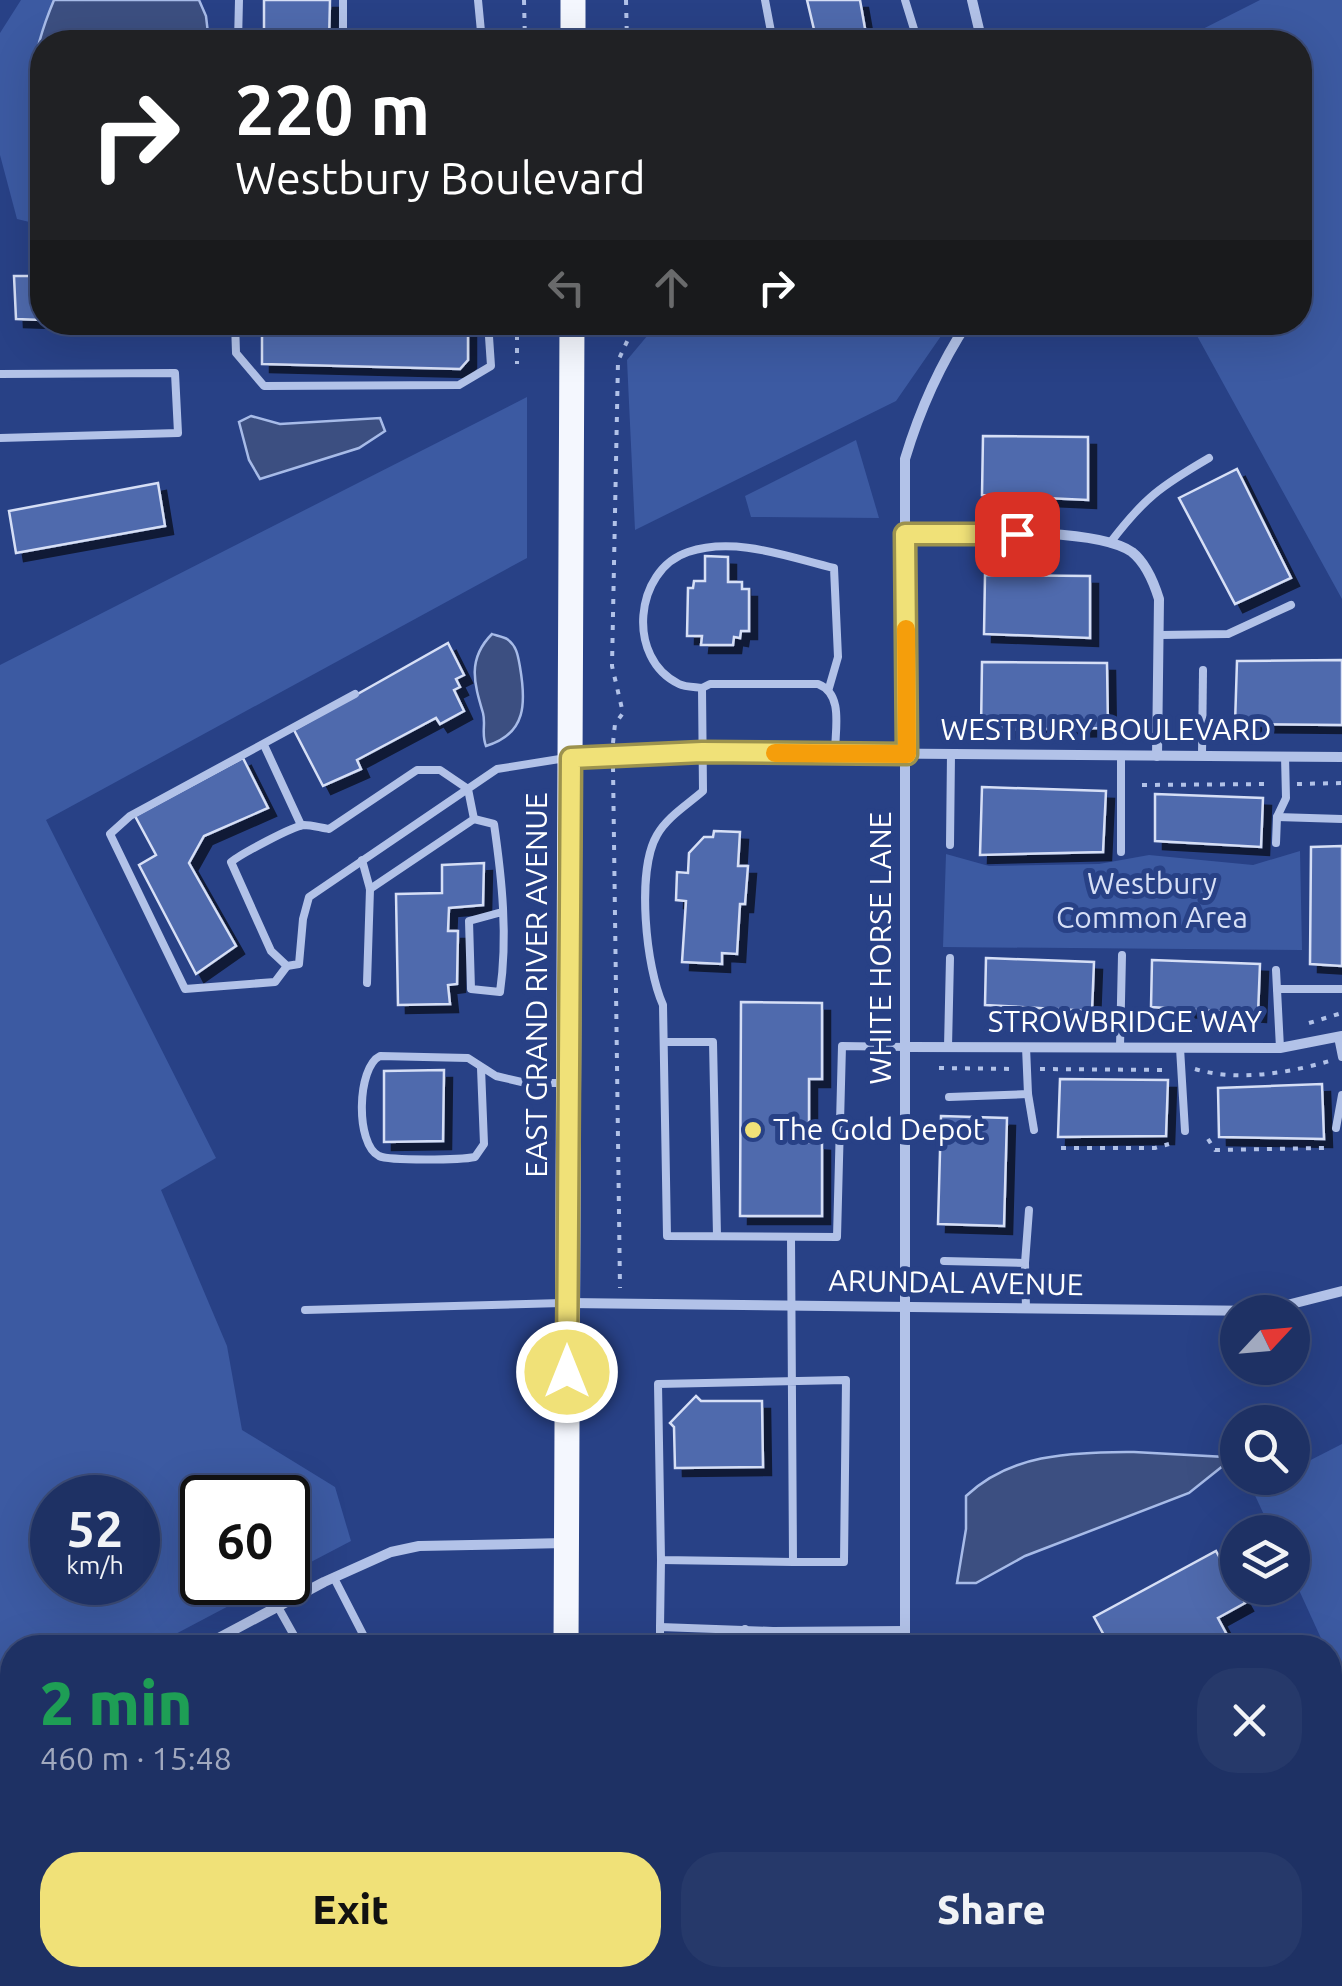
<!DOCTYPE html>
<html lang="en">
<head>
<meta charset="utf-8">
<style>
  body { margin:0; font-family:Ubuntu,sans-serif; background:#26396a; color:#f1f3f6; height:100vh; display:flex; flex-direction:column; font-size:38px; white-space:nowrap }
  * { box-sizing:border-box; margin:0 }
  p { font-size:32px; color:#a1a9bf }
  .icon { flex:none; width:55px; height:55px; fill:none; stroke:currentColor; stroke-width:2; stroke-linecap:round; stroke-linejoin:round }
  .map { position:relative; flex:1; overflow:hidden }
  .side { position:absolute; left:0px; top:1635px; width:1342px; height:352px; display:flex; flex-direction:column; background:#1e3164; border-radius:40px 40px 0 0; box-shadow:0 10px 40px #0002,0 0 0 2px #3c4c78 }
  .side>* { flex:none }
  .top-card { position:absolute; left:30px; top:30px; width:1282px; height:305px; border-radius:40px; box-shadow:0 10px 40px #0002,0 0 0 2px #3c4c78; background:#202124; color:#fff; overflow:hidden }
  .needle { width:65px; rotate:64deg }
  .tools { position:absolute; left:1220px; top:1295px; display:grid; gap:20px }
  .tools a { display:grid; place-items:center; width:90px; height:90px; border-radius:50%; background:#1e3164; box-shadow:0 10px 40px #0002,0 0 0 2px #3c4c78; font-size:50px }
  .speed { position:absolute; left:30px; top:1475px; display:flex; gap:20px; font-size:50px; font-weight:700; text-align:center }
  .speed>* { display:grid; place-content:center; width:130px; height:130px; border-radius:50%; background:#1e3164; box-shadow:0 10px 40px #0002,0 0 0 2px #3c4c78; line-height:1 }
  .speed small { font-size:25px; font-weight:400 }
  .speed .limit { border:5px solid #111; border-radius:15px; background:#fff; color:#111 }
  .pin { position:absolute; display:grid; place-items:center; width:85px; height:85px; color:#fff; margin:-42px; border-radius:20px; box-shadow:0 5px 15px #0006 }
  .me { position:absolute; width:110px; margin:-55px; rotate:0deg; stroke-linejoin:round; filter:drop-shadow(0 0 8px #0008) }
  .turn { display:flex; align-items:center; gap:35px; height:210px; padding:0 40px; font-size:45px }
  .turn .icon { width:130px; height:130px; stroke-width:2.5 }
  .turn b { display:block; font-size:70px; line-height:85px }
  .lanes { display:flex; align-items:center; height:95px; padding:0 40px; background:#0003; justify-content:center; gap:50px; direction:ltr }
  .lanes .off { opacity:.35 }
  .round { display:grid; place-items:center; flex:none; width:105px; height:105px; border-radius:40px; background:#26396a }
  .summary { display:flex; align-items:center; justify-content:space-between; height:170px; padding:0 40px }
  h1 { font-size:60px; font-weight:800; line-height:75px; color:#1e9e55 }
  .primary-button { display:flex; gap:20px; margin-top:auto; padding:20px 40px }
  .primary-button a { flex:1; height:115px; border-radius:40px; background:#f0e178; color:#111; font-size:40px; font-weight:800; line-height:115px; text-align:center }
  .primary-button a+a { background:#26396a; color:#f1f3f6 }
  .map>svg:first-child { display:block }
  .green { fill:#3c5aa2; fill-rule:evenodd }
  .water { fill:#3c4f81; stroke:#a7bbe8; stroke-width:2.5 }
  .building { fill:#506aad; stroke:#d6dff6; stroke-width:2.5; filter:url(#shadow) }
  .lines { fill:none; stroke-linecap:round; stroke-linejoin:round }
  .path { stroke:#b2c2e8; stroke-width:4; stroke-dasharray:5 8; stroke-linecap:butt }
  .lane { stroke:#b2c2e8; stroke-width:8 }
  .street { stroke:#b2c2e8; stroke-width:10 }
  .primary { stroke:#f4f7fe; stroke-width:25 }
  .route-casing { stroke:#9c924e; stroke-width:25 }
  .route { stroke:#f0e178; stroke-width:18 }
  .slow { stroke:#f59e0b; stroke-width:18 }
  .poi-dot { fill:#f0e178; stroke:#284186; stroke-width:4 }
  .labels { text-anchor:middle; stroke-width:10; stroke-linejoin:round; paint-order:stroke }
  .street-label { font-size:30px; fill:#fff; stroke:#284186 }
  .park-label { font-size:30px; fill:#d6dff6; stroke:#284186 }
  .poi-label { font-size:30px; fill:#fff; stroke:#284186; text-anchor:start }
</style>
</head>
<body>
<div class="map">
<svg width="1342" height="1986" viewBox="0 0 1342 1986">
  <defs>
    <filter id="shadow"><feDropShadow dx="8" dy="8" stdDeviation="0" flood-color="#0009"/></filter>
  </defs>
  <rect width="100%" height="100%" fill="#284186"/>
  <g class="green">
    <path d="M21,0H54L41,32L31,83L42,153V225L17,219L0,155V33Z"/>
    <path d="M1260,0H1342V599L1190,323L1300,322V42H1177Z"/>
    <path d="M666,323V322L950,323L896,401L635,530L627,360L653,329Z"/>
    <path d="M527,397V558L46,820L216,1158L161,1190L227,1346L242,1430L335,1487L351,1541L288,1574V1498H202V1582L272,1583L151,1647L12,1648V1721L0,1728V665ZM52,1498H138V1582H52Z"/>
    <path d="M856,440L879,518L751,517L745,496Z"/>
    <path d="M1300,851L1302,950L943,947L946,854L989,866L1099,864L1149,855L1253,865Z"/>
    <path d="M1342,1444V1685L1330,1659V1648L1325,1647L1293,1577L1292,1532H1272L1252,1489L1274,1478H1292L1293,1469Z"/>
    <path d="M1330,1916L1342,1935V1986H1215L1208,1977L1330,1975Z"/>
    <path d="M181,1975H350L331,1986H187Z"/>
    <path d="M824,1975H902L903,1982L890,1986H827Z"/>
    <path d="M965,1975H1177L1182,1986H967Z"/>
  </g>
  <g class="water">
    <path d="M54,0H199L206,16L209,42H42V153C29,88 28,62 54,0Z"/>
    <path d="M251,416L280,424L380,418L385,431L359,448L260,479L249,460L239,422Z"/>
    <path d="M492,634C494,635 505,637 507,639C517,646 518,656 520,667C526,702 527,734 486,746C481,733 486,725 483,713C474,683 467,659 492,634Z"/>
    <path d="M1134,1452L1225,1457L1224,1465L1189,1493L1025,1556L976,1583H957L966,1529V1496C1013,1452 1073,1453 1134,1452Z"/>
  </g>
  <g class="building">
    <path d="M264,0H330L329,42H264Z"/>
    <path d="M807,0H860L867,40L903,33L905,42H817Z"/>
    <path d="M14,276H42V320L16,319Z"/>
    <path d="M262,322H468V360L460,369L262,364Z"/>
    <path d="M983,436L1088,437V500L982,495Z"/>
    <path d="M1237,469L1291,578L1235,604L1179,498Z"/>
    <path d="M158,483L165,526L16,553L9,511Z"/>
    <path d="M705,556L728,557V582H742V589H749V631H741L740,638L734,637L733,645H701L702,636H687L688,588H693L694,581H705Z"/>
    <path d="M985,575L1090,576V638L984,634Z"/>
    <path d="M448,643L464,675L456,679L460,687L454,690L464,711L440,724L436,718L357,760L361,769L323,786L294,730Z"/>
    <path d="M1342,660V725L1235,724L1237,661Z"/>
    <path d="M982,662L1107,663L1108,728L981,730Z"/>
    <path d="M243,758L268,808L204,836L189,863L236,946L196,974L139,865L156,855L135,816Z"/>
    <path d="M982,787L1106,791L1103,852L980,855Z"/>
    <path d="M1155,794L1263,798L1261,847L1155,841Z"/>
    <path d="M714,831L740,832L738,866H748L745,904H740L737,954L722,953V964L682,962L686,901L676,900L677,872L688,873L689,853L704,837H713Z"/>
    <path d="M1342,846V966L1310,964L1311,847Z"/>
    <path d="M484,863L483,905L449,908L448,931H458L457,984L448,985L450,1004L398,1005L396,894L442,893V865Z"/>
    <path d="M986,958L1094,962L1092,1011L985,1005Z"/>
    <path d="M1152,960L1260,964L1258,1014L1151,1007Z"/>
    <path d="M741,1002L822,1003V1079H809V1142L822,1143V1216H740Z"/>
    <path d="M444,1070L443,1141L384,1142V1071Z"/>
    <path d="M1060,1079L1168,1080L1166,1136L1058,1137Z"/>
    <path d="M1322,1084L1324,1139L1219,1137L1218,1088Z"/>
    <path d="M941,1116L1007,1118L1004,1226L938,1224Z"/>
    <path d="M696,1396L701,1401H762L763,1467L675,1468L674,1427L670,1423Z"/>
    <path d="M1216,1551L1245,1603L1218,1618L1234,1648H1111L1094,1617Z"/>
    <path d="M35,1975H83L87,1986H15Z"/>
  </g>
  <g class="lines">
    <g class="path">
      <path d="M524,0L525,42"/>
      <path d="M626,0L627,42"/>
      <path d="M517,322V364"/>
      <path d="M613,743L615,724L623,713L612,666L618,361L636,322"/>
      <path d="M613,767L620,1288"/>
      <path d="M1297,784L1342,783"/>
      <path d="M1142,785L1272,784"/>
      <path d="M1309,1023L1342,1013"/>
      <path d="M939,1068L1015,1069"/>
      <path d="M1040,1069L1170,1070"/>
      <path d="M1195,1069C1238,1082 1289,1073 1333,1060"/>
      <path d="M1208,1139L1215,1150L1325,1148"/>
      <path d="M1061,1148H1155L1169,1144"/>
    </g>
    <g class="lane">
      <path d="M478,0L482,42"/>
      <path d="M765,0L773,42"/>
      <path d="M905,0L918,42"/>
      <path d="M238,42L239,0"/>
      <path d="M343,42V0"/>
      <path d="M235,322L236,353L264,386L459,385L491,366L488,322"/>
      <path d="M0,374L175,373L178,433L0,438"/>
      <path d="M1110,543C1144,498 1161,486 1209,458"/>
      <path d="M1161,635L1228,634L1291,605"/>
      <path d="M702,688C695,687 685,687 679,684C626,659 634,570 688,552C735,536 788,557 834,568L838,657L829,688"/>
      <path d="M264,745L301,825"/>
      <path d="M835,753C835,729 844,694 818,684H710L702,688L703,791C687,805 667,817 657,835C636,871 646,968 663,1005L667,1236L837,1237L842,1046L906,1047"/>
      <path d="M1202,756L1203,670"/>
      <path d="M1277,817L1342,819"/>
      <path d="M474,819L494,824C502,879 508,937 500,992L471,989L469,921L502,912"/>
      <path d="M1276,843L1277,817L1286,798L1285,756"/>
      <path d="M950,845L951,754"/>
      <path d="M1121,852V755"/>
      <path d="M362,860L370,889L367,983"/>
      <path d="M370,889L474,819L468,789L440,770H417L329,829C321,828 312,825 304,825C293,826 241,854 231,862L271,951L287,966L299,964L303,919L309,897L497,769L566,758"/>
      <path d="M287,966L275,982L185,989L110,834L130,816L355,694"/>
      <path d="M1276,970L1280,1048"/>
      <path d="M1277,989H1342"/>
      <path d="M1338,1037L1342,1057"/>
      <path d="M664,1042H713L717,1236"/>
      <path d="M948,1047L950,958"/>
      <path d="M1120,1047L1122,955"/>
      <path d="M1180,1048L1185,1131"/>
      <path d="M481,1068L484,1144L475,1157C461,1160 390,1161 379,1156C355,1144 357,1067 380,1056L468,1058L496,1076L526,1083H566"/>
      <path d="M1028,1094L1034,1130"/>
      <path d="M949,1097L1028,1094L1026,1047"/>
      <path d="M1336,1128L1342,1095"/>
      <path d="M791,1237L793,1562L661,1560L658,1384L846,1380L844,1562H793"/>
      <path d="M944,1261L1025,1263L1026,1309"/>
      <path d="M1025,1263L1029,1210"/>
      <path d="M305,1310L562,1303"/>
      <path d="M334,1578L370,1648"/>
      <path d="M278,1607L301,1648"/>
      <path d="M660,1627L661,1560"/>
      <path d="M773,1631L905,1630"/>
      <path d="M660,1648V1627L773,1631L772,1648"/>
      <path d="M744,1648L745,1629"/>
      <path d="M0,1948L12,1943"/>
      <path d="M805,1975L808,1986"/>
      <path d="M1190,1975L1197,1986"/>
      <path d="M613,1986L650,1976L737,1977L739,1986"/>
    </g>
    <g class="street">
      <path d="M972,0L982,42"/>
      <path d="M905,534C955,534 1093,525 1132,552C1146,563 1154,583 1159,599L1157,756"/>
      <path d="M572,757L702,752L1342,757"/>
      <path d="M906,1047L1280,1048L1342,1036"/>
      <path d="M568,1303L1264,1311L1342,1291"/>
      <path d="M200,1648L324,1582L391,1552L419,1546L565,1543"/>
      <path d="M905,1648V459C920,409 939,366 968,322"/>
      <path d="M0,1753L12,1746"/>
      <path d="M933,1975L934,1986"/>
    </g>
    <g class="primary">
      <path d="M573,42V0"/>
      <path d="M566,1648L572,322"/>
      <path d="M565,1986V1975"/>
    </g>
  </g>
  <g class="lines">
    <defs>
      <path id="route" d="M567,1372L571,758L702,752L907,754L905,534H1017"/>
    </defs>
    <use href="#route" class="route-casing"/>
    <use href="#route" class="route"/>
    <path class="slow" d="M775,753L907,754L906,629"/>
  </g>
  <circle class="poi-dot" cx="753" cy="1130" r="10"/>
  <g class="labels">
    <g class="street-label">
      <text x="1106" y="740">WESTBURY BOULEVARD</text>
      <text transform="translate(881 948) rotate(-90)" y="10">WHITE HORSE LANE</text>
      <text transform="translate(537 985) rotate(-90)" y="10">EAST GRAND RIVER AVENUE</text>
      <text x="1125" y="1032">STROWBRIDGE WAY</text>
      <text transform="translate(956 1283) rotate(1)" y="10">ARUNDAL AVENUE</text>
    </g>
    <g class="park-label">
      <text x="1152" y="894">Westbury<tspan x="1152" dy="34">Common Area</tspan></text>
    </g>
    <g class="poi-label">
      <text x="773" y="1140">The Gold Depot</text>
    </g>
  </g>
</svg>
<div class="tools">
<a><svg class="needle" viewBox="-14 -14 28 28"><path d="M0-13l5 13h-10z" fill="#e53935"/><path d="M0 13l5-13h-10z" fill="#a1a9bf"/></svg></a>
<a><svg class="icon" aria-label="search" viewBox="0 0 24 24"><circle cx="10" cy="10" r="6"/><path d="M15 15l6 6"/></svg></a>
<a><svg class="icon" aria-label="layers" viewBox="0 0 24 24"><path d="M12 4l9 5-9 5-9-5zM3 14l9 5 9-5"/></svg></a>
</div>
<div class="speed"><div>52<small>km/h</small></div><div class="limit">60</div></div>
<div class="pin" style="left:1017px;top:534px;background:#d93025"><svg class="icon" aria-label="arrive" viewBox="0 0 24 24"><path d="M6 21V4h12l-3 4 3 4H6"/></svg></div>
<svg class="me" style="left:567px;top:1372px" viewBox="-20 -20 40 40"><circle r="17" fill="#f0e178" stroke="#fff" stroke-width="3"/><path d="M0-11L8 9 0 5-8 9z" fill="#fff"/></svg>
<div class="top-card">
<div class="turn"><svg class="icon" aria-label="right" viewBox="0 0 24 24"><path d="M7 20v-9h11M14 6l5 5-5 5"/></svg><div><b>220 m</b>Westbury Boulevard</div></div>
<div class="lanes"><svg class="icon off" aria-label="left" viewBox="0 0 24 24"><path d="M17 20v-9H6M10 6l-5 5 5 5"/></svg><svg class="icon off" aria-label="ahead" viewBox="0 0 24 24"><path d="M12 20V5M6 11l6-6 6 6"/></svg><svg class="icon" aria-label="right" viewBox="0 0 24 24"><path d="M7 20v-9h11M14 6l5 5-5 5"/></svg></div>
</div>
<section class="side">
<div class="summary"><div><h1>2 min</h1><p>460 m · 15:48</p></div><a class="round"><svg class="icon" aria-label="close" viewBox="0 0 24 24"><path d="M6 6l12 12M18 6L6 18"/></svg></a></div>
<div class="primary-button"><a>Exit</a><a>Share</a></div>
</section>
</div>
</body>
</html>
